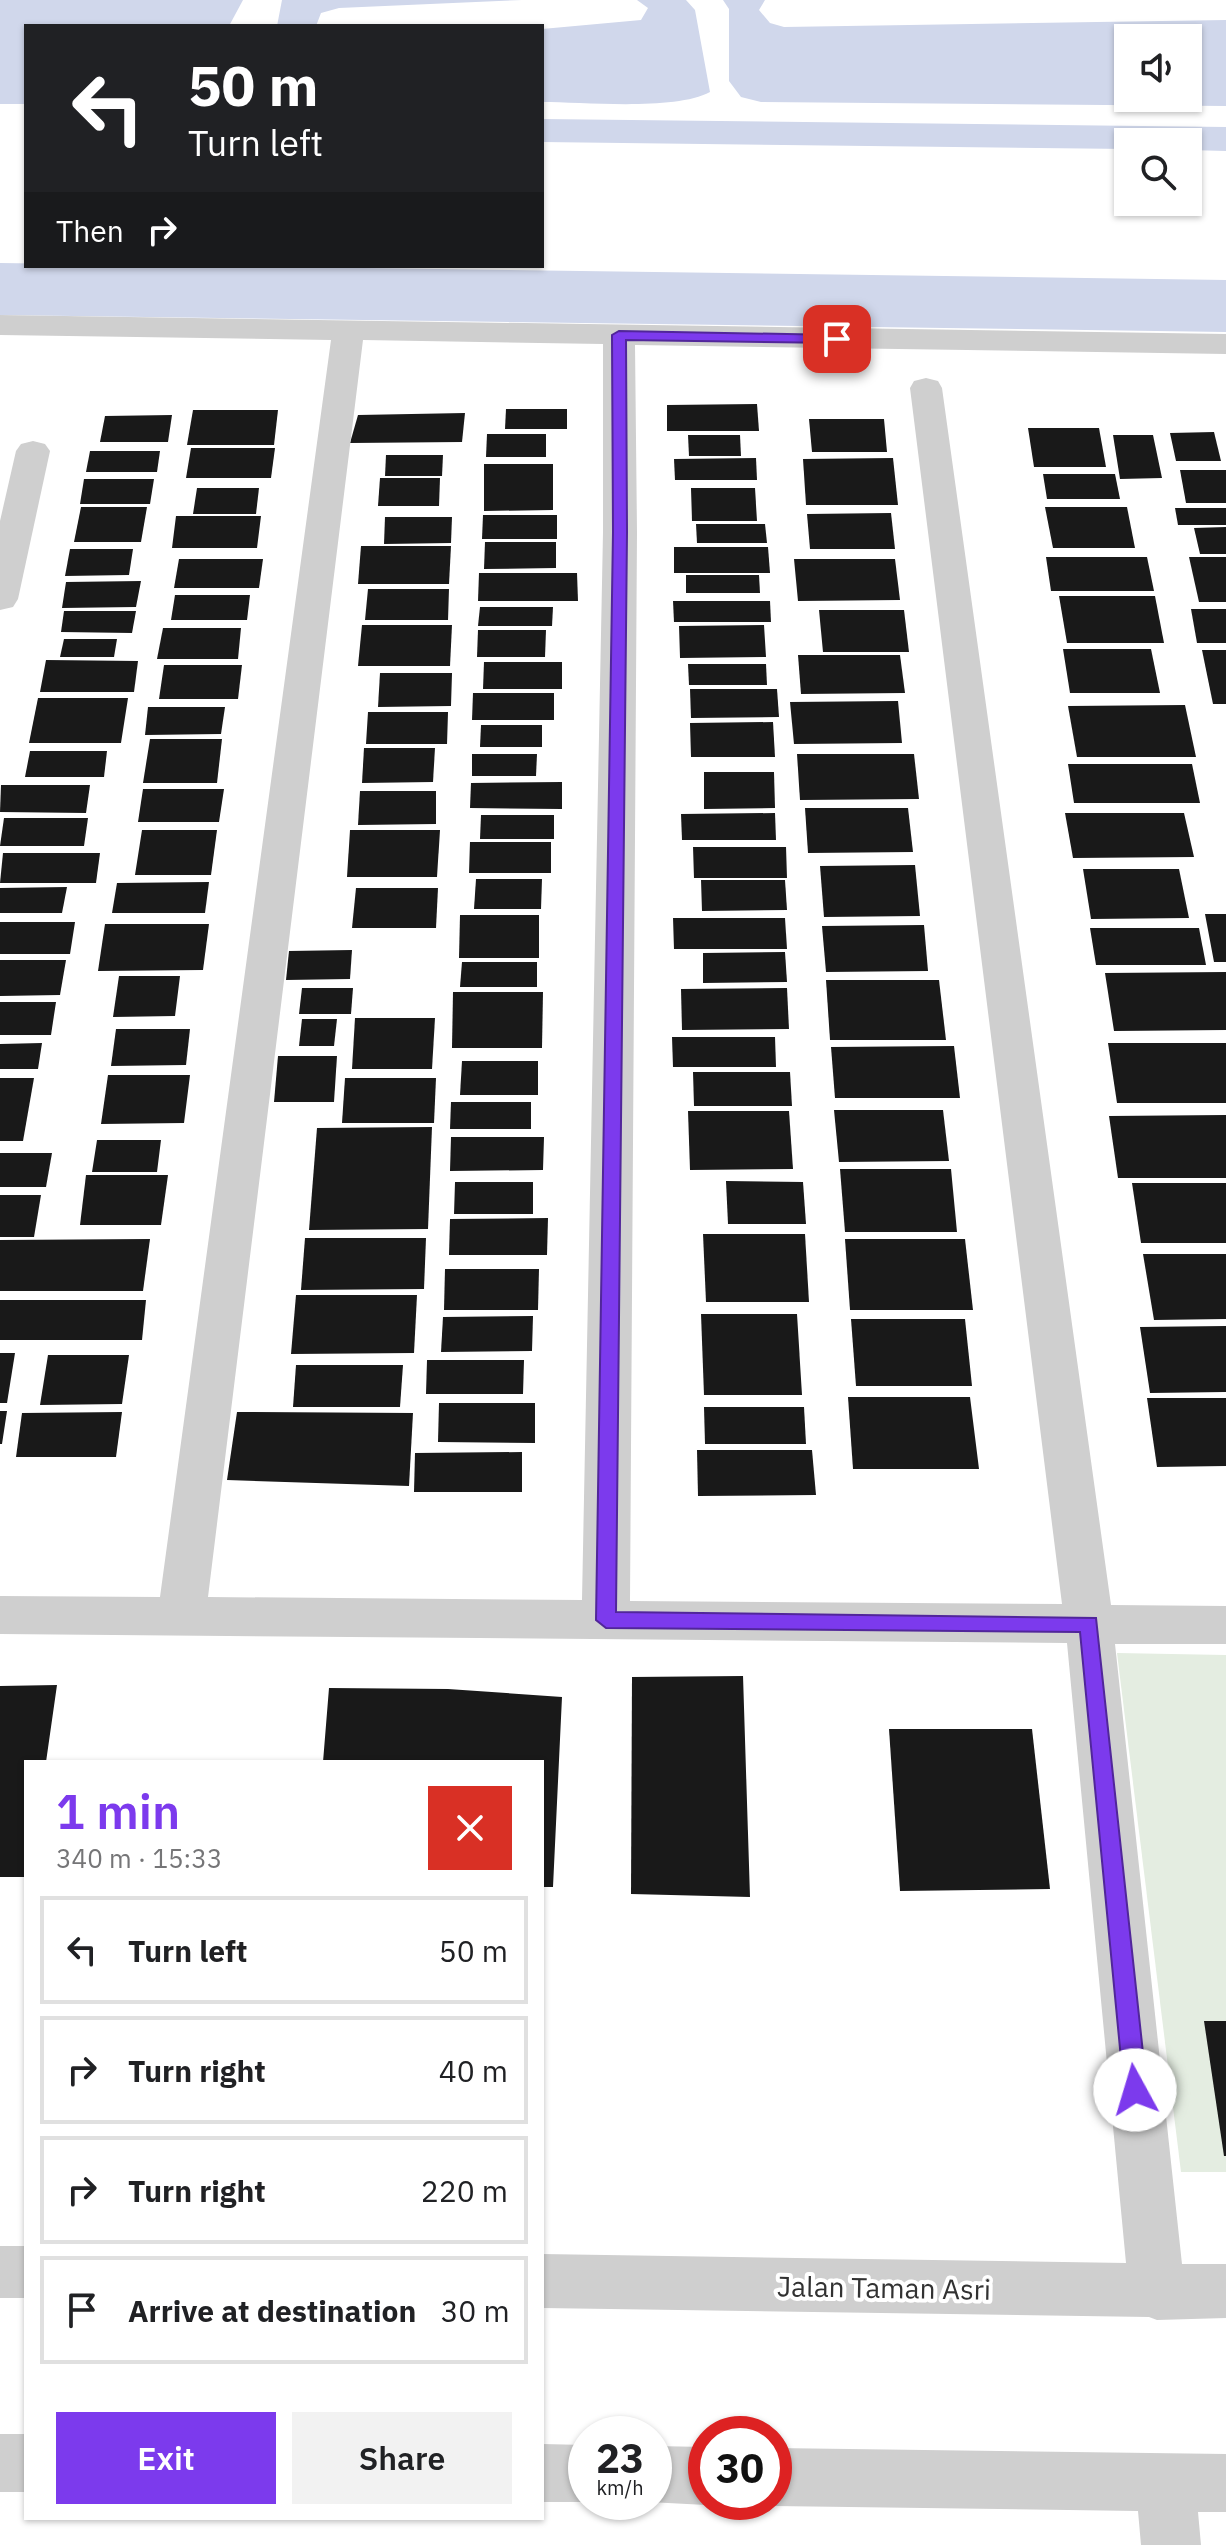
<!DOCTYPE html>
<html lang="en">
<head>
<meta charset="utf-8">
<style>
  body { margin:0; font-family:"IBM Plex Sans",sans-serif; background:#f2f2f2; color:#202124; height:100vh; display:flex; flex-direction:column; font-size:30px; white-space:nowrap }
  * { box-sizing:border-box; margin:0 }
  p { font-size:26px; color:#757577 }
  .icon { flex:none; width:44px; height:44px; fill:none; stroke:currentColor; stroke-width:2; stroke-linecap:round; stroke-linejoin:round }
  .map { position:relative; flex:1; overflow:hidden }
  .drawer { position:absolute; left:24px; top:1760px; width:520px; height:760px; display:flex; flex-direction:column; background:#fff; border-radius:0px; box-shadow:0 2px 6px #0004 }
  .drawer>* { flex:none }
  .top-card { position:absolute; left:24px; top:24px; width:520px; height:244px; border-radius:0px; box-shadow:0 2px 6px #0004; background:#202124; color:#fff; overflow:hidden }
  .tools { position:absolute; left:1114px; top:24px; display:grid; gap:16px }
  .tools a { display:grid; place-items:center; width:88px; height:88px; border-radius:0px; background:#fff; box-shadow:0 2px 6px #0004; font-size:40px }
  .speed { position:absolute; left:568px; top:2416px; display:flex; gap:16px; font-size:40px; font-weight:700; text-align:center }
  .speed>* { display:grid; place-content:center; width:104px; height:104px; border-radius:50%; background:#fff; box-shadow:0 2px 6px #0004; line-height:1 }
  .speed small { font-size:20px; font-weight:400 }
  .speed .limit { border:12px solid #d22; background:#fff; color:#111 }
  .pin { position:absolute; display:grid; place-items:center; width:68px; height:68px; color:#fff; margin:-34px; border-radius:16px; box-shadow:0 4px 12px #0006 }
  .me { position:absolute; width:88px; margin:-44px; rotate:354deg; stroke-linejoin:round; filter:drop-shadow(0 0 6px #0008) }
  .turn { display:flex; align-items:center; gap:28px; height:168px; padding:0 32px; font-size:36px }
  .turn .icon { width:104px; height:104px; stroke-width:2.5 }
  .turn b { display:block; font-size:56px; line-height:68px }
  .then { display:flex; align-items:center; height:76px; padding:0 32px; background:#0003; gap:16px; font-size:30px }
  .round { display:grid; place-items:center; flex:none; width:84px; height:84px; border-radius:0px; background:#f2f2f2 }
  .summary { display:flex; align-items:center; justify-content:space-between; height:136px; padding:0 32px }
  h1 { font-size:48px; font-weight:600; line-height:60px; color:#7c3aed }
  .primary-button { display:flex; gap:16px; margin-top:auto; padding:16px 32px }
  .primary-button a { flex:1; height:92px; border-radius:0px; background:#7c3aed; color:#fff; font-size:32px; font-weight:600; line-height:92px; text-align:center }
  .primary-button a+a { background:#f2f2f2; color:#202124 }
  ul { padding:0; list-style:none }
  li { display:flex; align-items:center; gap:24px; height:108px; margin:0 16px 12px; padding:0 16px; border:4px solid #e0e0e0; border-radius:0px }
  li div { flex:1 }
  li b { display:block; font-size:30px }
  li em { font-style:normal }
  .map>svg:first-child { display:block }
  .green { fill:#e4ede1 }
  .water { fill:#d0d7eb; fill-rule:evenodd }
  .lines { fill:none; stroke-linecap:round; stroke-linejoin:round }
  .river { fill:#d0d7eb; fill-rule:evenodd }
  .building { fill:#191919 }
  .street { fill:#cfcfcf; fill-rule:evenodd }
  .route { fill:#7c3aed; stroke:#51269a; stroke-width:2 }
  .labels { text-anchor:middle; stroke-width:8; stroke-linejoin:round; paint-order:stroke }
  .near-street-label { font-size:28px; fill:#323232; stroke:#fff }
</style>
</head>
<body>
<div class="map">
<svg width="1226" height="2545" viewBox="0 0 1226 2545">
  <rect width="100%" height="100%" fill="#fff"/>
  <path class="green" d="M1117,1653L1226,1655V2172H1181Z"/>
  <g class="water">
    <path d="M0,0H243L229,26H26V104H0Z"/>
    <path d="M282,0H522L339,8L321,13L316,26H277Z"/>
    <path d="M637,0H686L695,10L710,92C675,111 584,102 542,102V29L641,20L648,8Z"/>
    <path d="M723,0H765L759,10L770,23L784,27L1226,20V106L761,102L741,97L729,81V9ZM1188,38V98H1128V38Z"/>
    <path d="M542,119L1226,127V151L1188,150V142H1128V149L542,142Z"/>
  </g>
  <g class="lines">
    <path class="river" d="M0,263L1226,280V332L0,315Z"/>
  </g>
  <g class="building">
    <path d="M757,404L759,431H667V405Z"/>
    <path d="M506,409H567V429H505Z"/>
    <path d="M193,410H278L274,445H187Z"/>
    <path d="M465,413L462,442L350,443L358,415Z"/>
    <path d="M172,415L168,442H100L105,416Z"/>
    <path d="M809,419H884L887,452H812Z"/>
    <path d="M1028,428H1099L1106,467H1034Z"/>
    <path d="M1214,432L1221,461H1176L1170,433Z"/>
    <path d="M487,434H546V457H486Z"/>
    <path d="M688,435H740L741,456H689Z"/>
    <path d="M1113,435H1153L1162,478L1120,479Z"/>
    <path d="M191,448H275L271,478H186Z"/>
    <path d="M90,451H160L157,472H86Z"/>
    <path d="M386,455H443L442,476H385Z"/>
    <path d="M756,458L757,480H675L674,459Z"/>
    <path d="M893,458L898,505H806L803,459Z"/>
    <path d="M484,464H553V510L484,511Z"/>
    <path d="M1180,470H1226V503H1186Z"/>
    <path d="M1043,474H1115L1120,499H1047Z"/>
    <path d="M380,478H440L439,506H378Z"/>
    <path d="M84,479H154L150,504H80Z"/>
    <path d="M197,488H259L256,514H193Z"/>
    <path d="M691,488H755L757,521H692Z"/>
    <path d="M81,507H147L141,542H74Z"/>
    <path d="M1045,507H1127L1135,548H1053Z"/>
    <path d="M1175,508H1226V525H1178Z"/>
    <path d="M891,513L895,549H810L807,514Z"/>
    <path d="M483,515H557V539H482Z"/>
    <path d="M176,516H261L257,548H172Z"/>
    <path d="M385,517H452L451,543L384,544Z"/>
    <path d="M696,524H765L767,543H697Z"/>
    <path d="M1226,527V554H1200L1194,528Z"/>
    <path d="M485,542H556V568L484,569Z"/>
    <path d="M361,546H451L449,584H358Z"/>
    <path d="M674,547H768L770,573H674Z"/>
    <path d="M70,549H133L129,575L65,576Z"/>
    <path d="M1046,557H1147L1154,591H1051Z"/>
    <path d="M1189,557H1226V602H1199Z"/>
    <path d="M179,559H263L259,588H174Z"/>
    <path d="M794,559H895L900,600L798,601Z"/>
    <path d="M479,573H577L578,601H478Z"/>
    <path d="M686,575H759L760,593H686Z"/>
    <path d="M141,581L136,607L62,608L66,582Z"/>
    <path d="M368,589H449L448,620H365Z"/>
    <path d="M175,595H250L247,620H171Z"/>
    <path d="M1059,596H1155L1164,643H1067Z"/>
    <path d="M673,601H770L771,622H674Z"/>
    <path d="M480,607H553L552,626H478Z"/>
    <path d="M1191,609H1226V643H1197Z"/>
    <path d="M819,610H904L909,652H823Z"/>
    <path d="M64,611H136L132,633L61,632Z"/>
    <path d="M362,625H452L450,666H358Z"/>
    <path d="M764,625L766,657L680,658L679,626Z"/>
    <path d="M163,628H241L238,659H157Z"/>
    <path d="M478,630H546L545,657H477Z"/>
    <path d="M64,639H117L114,657H60Z"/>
    <path d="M1063,649H1151L1160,693H1070Z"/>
    <path d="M1202,650H1226V704H1213Z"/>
    <path d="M798,655H900L905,693L801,694Z"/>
    <path d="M46,660L138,661L134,692H40Z"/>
    <path d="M484,662H562V689H483Z"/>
    <path d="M688,664H766L767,685H689Z"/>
    <path d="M164,665H242L238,699H159Z"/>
    <path d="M380,673H452L451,706L378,707Z"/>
    <path d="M690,689H777L779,717L691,718Z"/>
    <path d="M473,693H554V720H472Z"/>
    <path d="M38,698H128L121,743H29Z"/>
    <path d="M898,701L902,743L794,744L790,702Z"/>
    <path d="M1185,705L1196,757H1077L1068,706Z"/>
    <path d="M148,707H225L221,734L145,735Z"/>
    <path d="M368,712H448L447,744H366Z"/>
    <path d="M773,722L775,757H691L690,723Z"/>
    <path d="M481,725H542V747H480Z"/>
    <path d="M150,739H222L217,783H143Z"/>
    <path d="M364,748H435L433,782L362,783Z"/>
    <path d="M30,751H107L104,777H25Z"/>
    <path d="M472,754H537L536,776H472Z"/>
    <path d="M797,754H914L919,799L800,800Z"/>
    <path d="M1068,764H1192L1200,803H1074Z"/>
    <path d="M704,772H774L775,808L704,809Z"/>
    <path d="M562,782V809L470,808L471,783Z"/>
    <path d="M1,785H90L86,813L0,812Z"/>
    <path d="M143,789H224L219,822H138Z"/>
    <path d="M360,791H436V824L358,825Z"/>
    <path d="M805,808H908L913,852L808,853Z"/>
    <path d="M775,813L776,840H682L681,814Z"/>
    <path d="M1065,813H1184L1194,857L1073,858Z"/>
    <path d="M481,815H554V839H480Z"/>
    <path d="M4,818H88L84,846H0Z"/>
    <path d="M142,830H217L211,875H135Z"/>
    <path d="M350,830H440L437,877H347Z"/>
    <path d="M470,842H551V873H469Z"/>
    <path d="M693,847H786L787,878H694Z"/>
    <path d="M3,853H100L96,883H0Z"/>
    <path d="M915,865L920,916L824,917L820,866Z"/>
    <path d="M1083,869H1179L1189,918L1091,919Z"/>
    <path d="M476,879H542L541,909H474Z"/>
    <path d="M701,880H785L787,910L702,911Z"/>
    <path d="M209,882L205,913H112L117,883Z"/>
    <path d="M67,887L62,913H0V888Z"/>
    <path d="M356,888H438L436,928H352Z"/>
    <path d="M1205,914H1226V962H1214Z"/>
    <path d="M460,915H539V958H459Z"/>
    <path d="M673,918H785L787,949H674Z"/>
    <path d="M0,922H75L70,954H0Z"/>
    <path d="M105,924H209L203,970L98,971Z"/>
    <path d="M924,925L928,971L826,972L822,926Z"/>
    <path d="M1090,928H1199L1206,965H1096Z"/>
    <path d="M352,950L350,979L286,980L289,951Z"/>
    <path d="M785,952L787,982L703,983V953Z"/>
    <path d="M0,960H66L60,995L0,996Z"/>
    <path d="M462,962H537V987H460Z"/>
    <path d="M1226,972V1030L1114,1031L1105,973Z"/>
    <path d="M119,976H180L175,1016L113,1017Z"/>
    <path d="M826,980H939L946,1040H830Z"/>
    <path d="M302,988H353L351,1014H299Z"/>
    <path d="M787,988L789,1029L682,1030L681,989Z"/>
    <path d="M453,992H543L542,1048H452Z"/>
    <path d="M0,1002H56L51,1035H0Z"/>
    <path d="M355,1018H435L432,1069H352Z"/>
    <path d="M302,1019H337L334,1046H299Z"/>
    <path d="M116,1029H190L186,1065L111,1066Z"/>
    <path d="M672,1037H775L776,1067H673Z"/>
    <path d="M42,1043L38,1069H0V1044Z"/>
    <path d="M1108,1043H1226V1103H1117Z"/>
    <path d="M954,1046L960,1098H835L831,1047Z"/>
    <path d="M278,1056H337L334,1102H274Z"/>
    <path d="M462,1061H538V1095H460Z"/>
    <path d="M693,1072H790L792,1106H694Z"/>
    <path d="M108,1075H190L184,1123L101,1124Z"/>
    <path d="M0,1078H34L23,1141H0Z"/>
    <path d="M345,1078H436L434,1123H342Z"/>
    <path d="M451,1102H531V1129H450Z"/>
    <path d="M834,1110H943L949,1161L839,1162Z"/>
    <path d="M688,1111H789L793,1169L690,1170Z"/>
    <path d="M1226,1115V1178H1118L1109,1116Z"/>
    <path d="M432,1127L428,1229L309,1230L317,1128Z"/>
    <path d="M451,1137H544L543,1170L450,1171Z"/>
    <path d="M97,1140H161L157,1172H92Z"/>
    <path d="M0,1153H52L46,1187H0Z"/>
    <path d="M840,1169H951L957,1232H845Z"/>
    <path d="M86,1175H168L161,1225H80Z"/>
    <path d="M726,1181L803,1182L806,1224H728Z"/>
    <path d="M455,1182H533V1214H454Z"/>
    <path d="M1132,1183H1226V1243H1141Z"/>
    <path d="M0,1195H41L34,1237H0Z"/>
    <path d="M548,1218L547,1255H449L450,1219Z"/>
    <path d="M703,1234H805L809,1302H706Z"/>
    <path d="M305,1238H426L424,1289L301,1290Z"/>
    <path d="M150,1239L143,1291H0V1240Z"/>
    <path d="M845,1239H965L973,1310H850Z"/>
    <path d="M1143,1254H1226V1319L1154,1320Z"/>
    <path d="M445,1269H539L538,1310H444Z"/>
    <path d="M296,1295H417L414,1353L291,1354Z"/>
    <path d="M0,1300H146L142,1340H0Z"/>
    <path d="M701,1314H797L802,1395H704Z"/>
    <path d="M533,1316L532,1351L441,1352L443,1317Z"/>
    <path d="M851,1319H965L972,1386H856Z"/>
    <path d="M1226,1326V1392L1150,1393L1140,1327Z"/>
    <path d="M0,1353H15L7,1403H0Z"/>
    <path d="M48,1355H129L122,1404L40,1405Z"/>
    <path d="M427,1360H524L523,1394H426Z"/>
    <path d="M296,1365H403L400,1407H293Z"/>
    <path d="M848,1397H970L979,1469H853Z"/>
    <path d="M1147,1398H1226V1466L1157,1467Z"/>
    <path d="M439,1403H535V1443L438,1442Z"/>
    <path d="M704,1407H804L806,1444H705Z"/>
    <path d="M0,1411H7L2,1444H0Z"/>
    <path d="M122,1412L116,1457H16L22,1413Z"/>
    <path d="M237,1412L413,1413L409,1486L227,1480Z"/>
    <path d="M697,1450H812L816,1495L698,1496Z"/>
    <path d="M522,1452V1492H414L415,1453Z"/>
    <path d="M743,1676L750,1897L631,1894L632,1677Z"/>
    <path d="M57,1685L46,1762H26V1877H0V1686Z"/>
    <path d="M329,1688L448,1689L562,1697L553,1887H542V1762H323Z"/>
    <path d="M889,1729H1032L1050,1889L900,1891Z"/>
    <path d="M1204,2021H1226V2156H1224Z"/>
  </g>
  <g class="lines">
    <g class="street">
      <path d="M0,315L1226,334V354L635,345L637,532L630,1601L1062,1604L910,388L914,381L926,378L938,381L942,388L1111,1605L1226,1606V1644H1115L1182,2264H1226V2318L1157,2320L1149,2317L542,2308V2254L1126,2263L1067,1643L0,1634V1596L160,1597L331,340L0,335ZM363,340L603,344V532L582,1600L208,1597Z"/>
      <path d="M33,441L45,444L50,451L18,599L13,607L0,610V521L16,451L21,444Z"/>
      <rect x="0" y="2246" width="26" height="52"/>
      <rect x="0" y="2434" width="26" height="58"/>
      <path d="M542,2444L586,2445L588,2502H542Z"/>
      <path d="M654,2446L706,2447V2502H713L706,2505L649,2502H654Z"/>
      <path d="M774,2448L1226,2454V2512H1198L1201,2545H1141L1138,2511L774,2506L764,2502H774Z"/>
    </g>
  </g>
  <path class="route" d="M619,331L837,335L843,339L837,343L626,340L627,532L616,1612L1096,1618L1147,2090L1143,2098L1135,2100L1127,2098L1124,2090L1080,1632L606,1628L596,1620L613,532L612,335Z"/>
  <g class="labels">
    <g class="near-street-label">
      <text transform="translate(884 2288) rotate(1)" y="10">Jalan Taman Asri</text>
    </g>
  </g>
</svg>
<div class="tools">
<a><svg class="icon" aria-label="sound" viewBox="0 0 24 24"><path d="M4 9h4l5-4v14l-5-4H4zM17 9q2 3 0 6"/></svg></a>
<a><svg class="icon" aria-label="search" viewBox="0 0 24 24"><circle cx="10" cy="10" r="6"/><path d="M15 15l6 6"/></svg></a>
</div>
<div class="speed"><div>23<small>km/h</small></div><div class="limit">30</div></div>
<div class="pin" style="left:837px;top:339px;background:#d93025"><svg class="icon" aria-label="arrive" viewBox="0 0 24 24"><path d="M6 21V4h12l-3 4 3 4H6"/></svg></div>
<svg class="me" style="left:1135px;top:2090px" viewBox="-20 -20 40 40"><circle r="19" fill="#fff"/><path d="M0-13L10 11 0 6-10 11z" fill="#7c3aed"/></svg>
<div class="top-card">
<div class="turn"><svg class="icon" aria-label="left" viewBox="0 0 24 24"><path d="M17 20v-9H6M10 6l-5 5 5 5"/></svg><div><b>50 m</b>Turn left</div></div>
<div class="then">Then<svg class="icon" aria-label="right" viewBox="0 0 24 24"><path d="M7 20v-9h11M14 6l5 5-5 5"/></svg></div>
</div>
<section class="drawer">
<div class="summary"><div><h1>1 min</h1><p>340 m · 15:33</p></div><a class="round" style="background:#d93025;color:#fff"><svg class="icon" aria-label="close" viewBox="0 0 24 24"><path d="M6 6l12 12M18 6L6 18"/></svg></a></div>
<ul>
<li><svg class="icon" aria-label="left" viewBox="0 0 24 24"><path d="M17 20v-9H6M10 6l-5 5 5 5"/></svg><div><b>Turn left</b></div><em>50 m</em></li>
<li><svg class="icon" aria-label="right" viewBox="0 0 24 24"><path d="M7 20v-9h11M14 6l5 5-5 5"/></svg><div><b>Turn right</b></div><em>40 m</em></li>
<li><svg class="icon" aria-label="right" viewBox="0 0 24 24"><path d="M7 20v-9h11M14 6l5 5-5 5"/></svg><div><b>Turn right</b></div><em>220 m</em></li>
<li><svg class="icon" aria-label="arrive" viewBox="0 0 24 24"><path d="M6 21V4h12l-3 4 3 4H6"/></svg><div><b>Arrive at destination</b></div><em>30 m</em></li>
</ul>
<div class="primary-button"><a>Exit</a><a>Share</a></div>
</section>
</div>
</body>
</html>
